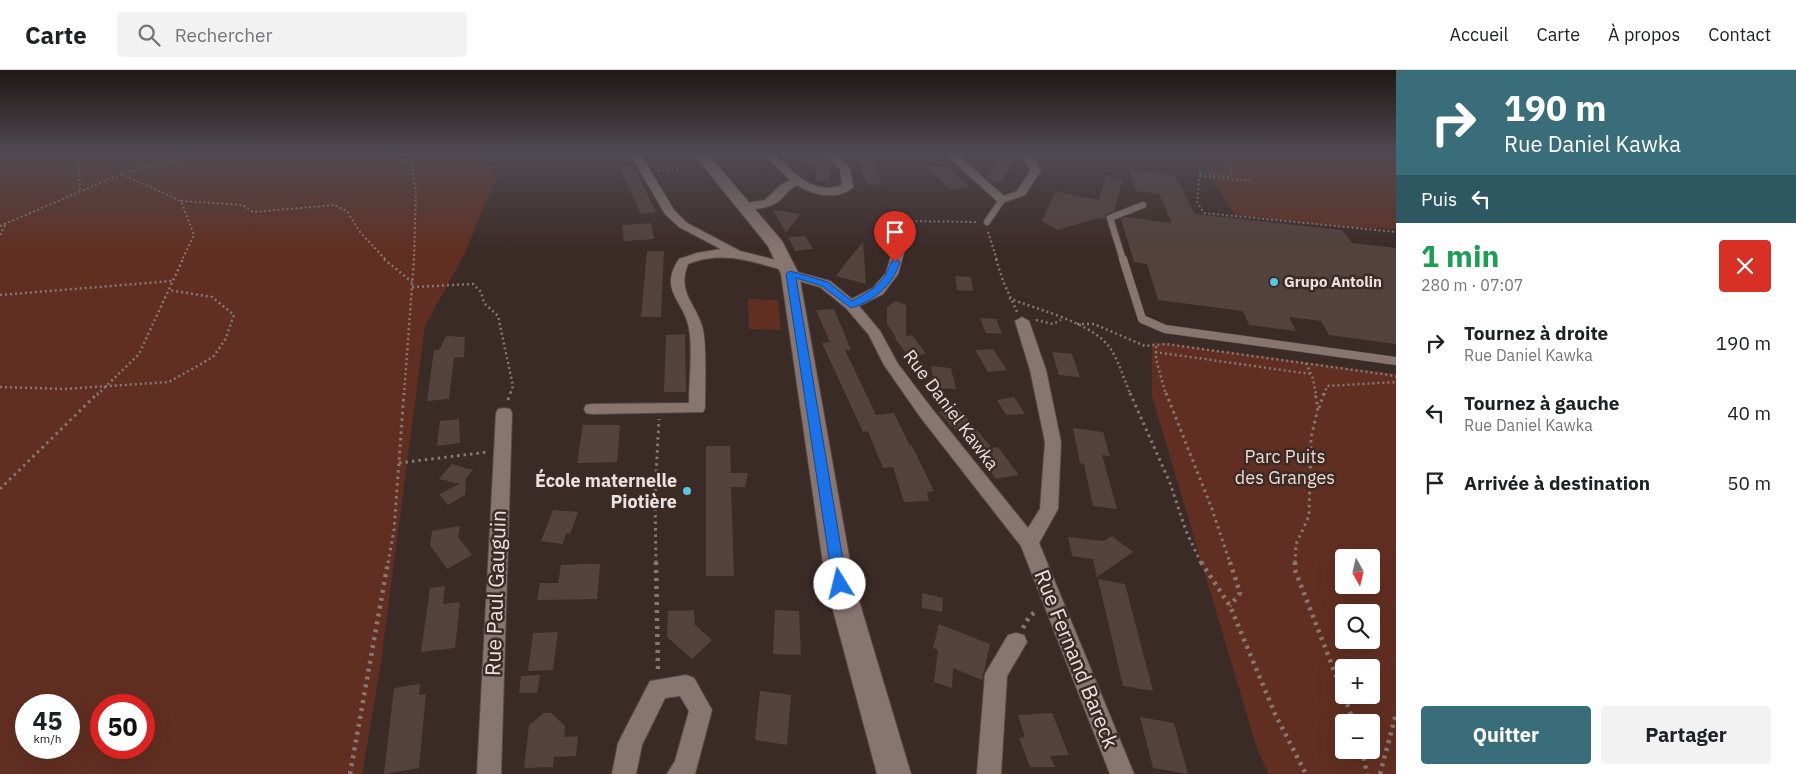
<!DOCTYPE html>
<html lang="fr">
<head>
<meta charset="utf-8">
<style>
  body { margin:0; font-family:"IBM Plex Sans",sans-serif; background:#f2f2f2; color:#202124; height:100vh; display:flex; flex-direction:column; font-size:19px; white-space:nowrap }
  * { box-sizing:border-box; margin:0 }
  p { font-size:16px; color:#757577 }
  .icon { flex:none; width:28px; height:28px; fill:none; stroke:currentColor; stroke-width:2; stroke-linecap:round; stroke-linejoin:round }
  .map { position:relative; flex:1; overflow:hidden }
  .side { display:flex; flex-direction:column; background:#fff; width:400px }
  .side>* { flex:none }
  .hud { background:#396d7a; color:#fff; overflow:hidden }
  .needle { width:32px; rotate:172deg }
  .buttons { position:absolute; left:1335px; top:479px; display:grid; gap:10px }
  .buttons a { display:grid; place-items:center; width:45px; height:45px; border-radius:5px; background:#fff; box-shadow:0 5px 20px #0002; font-size:25px }
  .speed { position:absolute; left:15px; top:624px; display:flex; gap:10px; font-size:25px; font-weight:700; text-align:center }
  .speed>* { display:grid; place-content:center; width:65px; height:65px; border-radius:50%; background:#fff; box-shadow:0 5px 20px #0002; line-height:1 }
  .speed small { font-size:12px; font-weight:400 }
  .speed .limit { border:8px solid #d22; background:#fff; color:#111 }
  .pin { position:absolute; display:grid; place-items:center; width:42px; height:42px; color:#fff; margin:-51px -21px; border-radius:50% 50% 50% 0; rotate:-45deg; box-shadow:0 0 5px #0007 }
  .pin .icon { rotate:45deg }
  .me { position:absolute; width:55px; margin:-28px; rotate:351deg; stroke-linejoin:round; filter:drop-shadow(0 0 4px #0008) }
  .turn { display:flex; align-items:center; gap:18px; height:105px; padding:0 25px; font-size:22px }
  .turn .icon { width:65px; height:65px; stroke-width:2.5 }
  .turn b { display:block; font-size:35px; line-height:42px }
  .then { display:flex; align-items:center; height:48px; padding:0 25px; background:#0003; gap:10px; font-size:19px }
  .round { display:grid; place-items:center; flex:none; width:52px; height:52px; border-radius:5px; background:#f2f2f2 }
  .head { display:flex; align-items:center; justify-content:space-between; height:85px; padding:0 25px }
  h1 { font-size:30px; font-weight:700; line-height:38px; color:#1e9e55 }
  .button { display:flex; gap:10px; margin-top:auto; padding:10px 25px }
  .button a { flex:1; height:58px; border-radius:5px; background:#396d7a; color:#fff; font-size:20px; font-weight:700; line-height:58px; text-align:center }
  .button a+a { background:#f2f2f2; color:#202124 }
  ul { padding:0; list-style:none }
  li { display:flex; align-items:center; gap:15px; height:70px; padding:0 25px }
  li div { flex:1 }
  li b { display:block; font-size:19px }
  li em { font-style:normal }
  header { display:flex; align-items:center; gap:30px; box-sizing:border-box; height:70px; padding:0 25px; background:#fff; border-bottom:1px solid #e0e0e0 }
  header strong { font-size:24px }
  nav { display:flex; gap:28px; margin-inline-start:auto; font-size:18px }
  .search { width:350px; height:45px; background:#f2f2f2; display:flex; align-items:center; gap:12px; box-sizing:border-box; padding:0 18px; border-radius:5px; color:#757577; font-size:19px }
  main { display:flex; flex:1; min-height:0 }
  .map>svg:first-child { display:block }
  .green { fill:#612f21; fill-rule:evenodd }
  .building { fill:#53423d }
  .lines { fill:none; stroke-linecap:round; stroke-linejoin:round }
  .lane-far1-casing { stroke:#564946; stroke-width:8 }
  .lane-casing { stroke:#564946; stroke-width:9 }
  .street-casing { stroke:#564946; stroke-width:2 }
  .secondary-casing { stroke:#564946; stroke-width:2 }
  .path-far3 { stroke:#867875; stroke-width:2; stroke-dasharray:2 2.5; stroke-linecap:butt }
  .path-far2 { stroke:#867875; stroke-width:2.5; stroke-dasharray:2 3; stroke-linecap:butt }
  .path-far1 { stroke:#867875; stroke-width:3; stroke-dasharray:2.5 4; stroke-linecap:butt }
  .path { stroke:#867875; stroke-width:4.5; stroke-dasharray:3 5; stroke-linecap:butt }
  .lane-far1 { stroke:#877570; stroke-width:6 }
  .lane { stroke:#877570; stroke-width:8 }
  .street { fill:#877570; fill-rule:evenodd }
  .secondary { fill:#877570; fill-rule:evenodd }
  .route { fill:#1a73e8; stroke:#114b97 }
  .poi-dot { fill:#58c9e4; stroke:#3b2b27; stroke-width:2 }
  .labels { text-anchor:middle; stroke-width:5; stroke-linejoin:round; paint-order:stroke }
  .far-poi-label { font-size:15px; font-weight:bold; fill:#ece1de; stroke:#3b2b27; text-anchor:start }
  .street-label { font-size:18px; fill:#ece1de; stroke:#3b2b27 }
  .park-label { font-size:18px; fill:#f3d9d2; stroke:#3b2b27 }
  .poi-label { font-size:18px; font-weight:bold; fill:#ece1de; stroke:#3b2b27; text-anchor:end }
  .near-street-label { font-size:21px; fill:#ece1de; stroke:#3b2b27 }
</style>
</head>
<body>
<header>
<strong>Carte</strong>
<div class="search"><svg class="icon" aria-label="search" viewBox="0 0 24 24"><circle cx="10" cy="10" r="6"/><path d="M15 15l6 6"/></svg>Rechercher</div>
<nav><a>Accueil</a><a>Carte</a><a>À propos</a><a>Contact</a></nav>
</header>
<main>
<div class="map">
<svg width="1396" height="704" viewBox="0 0 1396 704">
  <rect width="100%" height="100%" fill="#3b2b27"/>
  <g class="green">
    <path d="M0,82H477L497,106L465,183L425,256L380,599L362,704H0ZM26,635H69V678H26ZM101,635H144V678H101Z"/>
    <path d="M1194,82H1396V159L1358,158L1235,145Z"/>
    <path d="M748,229L778,230L781,260L749,259Z"/>
    <path d="M1152,272L1396,304V704H1269L1257,679L1152,326ZM1344,488H1371V515H1344ZM1371,542V570H1344V542ZM1344,598H1371V625H1344ZM1371,652V680H1344V652Z"/>
  </g>
  <g class="building">
    <path d="M820,82L831,93L829,112L816,111V100L799,85Z"/>
    <path d="M857,82H867L872,86L881,115L866,114Z"/>
    <path d="M1000,85L1015,88L1001,113L989,110L985,107Z"/>
    <path d="M946,96L970,118L950,120L928,98Z"/>
    <path d="M634,97L656,142L641,144L620,99Z"/>
    <path d="M1129,100L1175,105L1195,144L1342,160L1352,173L1396,178V274L1329,265L1321,251L1289,247L1296,261L1249,255L1243,241L1158,230L1147,194L1134,192L1121,149L1125,147L1172,153L1159,124L1136,121Z"/>
    <path d="M1106,105L1123,109L1114,141L1107,144L1105,149L1099,148L1057,160L1042,151L1055,121L1099,130Z"/>
    <path d="M773,140L800,144L786,163Z"/>
    <path d="M651,153L654,169L624,171L622,155Z"/>
    <path d="M805,166L813,179L795,181L788,167Z"/>
    <path d="M863,172L866,214L836,206L849,189Z"/>
    <path d="M647,181H664L661,247H641Z"/>
    <path d="M955,206L971,207L973,221L957,220Z"/>
    <path d="M896,231L906,235V266L912,265L926,284L908,286L894,267H896L887,254V237Z"/>
    <path d="M834,239L851,280H845L876,345L894,343L910,376H912L934,421L927,422L929,431L904,432L893,397L883,398L868,361L863,362L822,273L830,272L816,240Z"/>
    <path d="M980,248L996,249L1002,264L986,263Z"/>
    <path d="M685,264L686,322H664L666,265Z"/>
    <path d="M446,266L465,267L464,287L454,288L449,329L427,331L434,280H439Z"/>
    <path d="M993,279L1007,300L988,302L975,280Z"/>
    <path d="M1052,282L1072,284L1080,307L1059,305Z"/>
    <path d="M931,296L951,298L956,319L935,318Z"/>
    <path d="M1014,327L1025,344L1006,345L997,330Z"/>
    <path d="M958,338L992,378L998,377L1019,405L996,409L960,359L956,360L950,355L939,342Z"/>
    <path d="M459,349L460,373L437,376L440,351Z"/>
    <path d="M583,355H620L617,392L577,393Z"/>
    <path d="M1073,358L1103,362L1110,386L1102,385L1117,439L1093,436L1084,394L1080,393Z"/>
    <path d="M706,376H730L731,403H748L745,417H731L734,506H706Z"/>
    <path d="M452,394L473,400L466,408L465,425L448,435L439,424L460,414L439,409Z"/>
    <path d="M553,440L578,442L570,464L566,463L563,474L541,471Z"/>
    <path d="M460,456L458,467L472,485L447,499L430,475L432,461Z"/>
    <path d="M1112,466L1133,482L1097,507L1093,489L1072,486L1068,467L1104,471Z"/>
    <path d="M580,494H600L597,529L537,530L540,513H558L561,495Z"/>
    <path d="M1098,509L1125,514L1153,621L1123,616Z"/>
    <path d="M445,516L443,534L460,532L455,578L421,582L430,518Z"/>
    <path d="M922,523L943,528L942,542L922,538Z"/>
    <path d="M694,540L695,555L712,570L692,589L667,567L668,541Z"/>
    <path d="M775,540L799,541L801,585L773,584Z"/>
    <path d="M939,554L990,574L982,610L953,598L952,618L934,612L938,580L933,578Z"/>
    <path d="M558,562L553,600L528,601L533,563Z"/>
    <path d="M540,605L537,623H519L521,606Z"/>
    <path d="M420,614L419,625L426,624L419,698L384,704L394,618Z"/>
    <path d="M760,621L791,625L787,675L755,670Z"/>
    <path d="M544,643H551L565,656L564,667L578,666L576,686L554,687L553,697L524,698L529,655Z"/>
    <path d="M1052,643L1069,685L1050,686L1055,697H1030L1019,668L1025,667L1018,645Z"/>
    <path d="M1140,647L1174,653L1188,704L1153,698Z"/>
  </g>
  <g class="lines">
    <defs>
      <g id="lane-far1">
        <path d="M987,152L1002,130"/>
        <path d="M1123,190L1110,148L1143,135"/>
      </g>
      <path id="lane" d="M1123,189L1142,249L1165,259L1396,291"/>
      <g id="street">
        <path d="M629,82H639L674,140L687,153L740,181L791,194L793,197L787,201C752,192 724,180 688,194C677,222 694,231 702,256C707,270 705,320 705,338L703,342L592,344L586,343L584,339L586,335L592,334L689,333C689,309 693,282 689,258C684,230 658,221 679,189L697,183L721,179L679,157L665,144Z"/>
        <path d="M762,82H772C791,101 813,126 842,115L840,99L822,82H833L850,98L853,117C839,131 812,125 797,115C788,119 786,125 779,131C770,138 751,141 740,138V134L765,130L781,115L790,110Z"/>
        <path d="M943,82H954L1004,126L1017,121L1031,100L1019,82H1029L1041,100L1025,125L1002,133L998,132Z"/>
        <path d="M890,152L896,155L905,179L898,204L883,224L859,236L880,261L898,294L933,340L1028,458L1040,439L1045,372L1030,300L1015,251L1022,247L1029,251L1046,300L1061,372L1058,439L1039,473L1134,704H1110L1021,476L921,348L884,295L869,265L846,238L820,217L785,207L784,204L790,200L830,211L852,229L873,218L886,203L893,179L884,155Z"/>
        <path d="M504,338L510,339L512,343L501,704H477L496,343L498,339Z"/>
        <path d="M1016,563L1024,565L1027,572L1007,606L1001,704H977L985,604L1008,565Z"/>
        <path d="M686,605L694,608L712,640L695,704H667L675,691L689,641L680,626L665,628L642,675L636,704H612L618,673L650,611Z"/>
      </g>
      <path id="secondary" d="M692,82H706L782,171L799,204L854,514L911,704H877L826,514L781,204L768,176Z"/>
    </defs>
    <use href="#lane-far1" class="lane-far1-casing"/>
    <use href="#lane" class="lane-casing"/>
    <use href="#street" class="street-casing"/>
    <use href="#secondary" class="secondary-casing"/>
    <g class="path-far3">
      <path d="M78,82L80,121"/>
      <path d="M365,82L411,92L416,122L414,190"/>
      <path d="M411,92L420,82"/>
      <path d="M1200,100L1197,132L1204,143L1396,162"/>
      <path d="M658,101L680,99"/>
      <path d="M1200,103L1230,107L1231,98L1228,93"/>
      <path d="M121,104L181,131L194,165L182,190"/>
      <path d="M1200,106L1251,111"/>
      <path d="M181,131L243,135L253,142L334,135L347,141L360,162L386,190"/>
      <path d="M902,151L978,152"/>
      <path d="M0,156L121,104L171,91L222,82"/>
      <path d="M988,162L997,190"/>
      <path d="M0,165L5,155"/>
    </g>
    <g class="path-far2">
      <path d="M384,189L412,212"/>
      <path d="M996,189L1003,211L1017,242"/>
      <path d="M412,217L473,214L481,222L484,233L498,246L513,316L510,325"/>
      <path d="M0,225L172,211"/>
      <path d="M1009,228C1037,240 1092,252 1110,278C1119,291 1124,310 1131,325"/>
      <path d="M1036,250L1053,254L1061,250"/>
      <path d="M1077,254H1094L1145,276L1166,274L1396,306"/>
      <path d="M1156,276V289L1166,325"/>
      <path d="M1155,282L1310,304"/>
      <path d="M1306,293L1313,309L1316,325"/>
      <path d="M0,317L64,319L169,312L213,287L225,270L234,245L212,227L169,220"/>
      <path d="M97,325L139,284L183,189"/>
      <path d="M404,325L414,189"/>
      <path d="M1324,325L1327,316L1396,312"/>
    </g>
    <g class="path-far1">
      <path d="M1130,323L1170,413L1186,461L1201,493"/>
      <path d="M1166,323L1212,439L1230,493"/>
      <path d="M508,330L510,323"/>
      <path d="M1319,338L1324,323"/>
      <path d="M399,393L488,382"/>
      <path d="M0,419L98,323"/>
      <path d="M388,493L394,460L404,323"/>
      <path d="M656,493L655,425L659,349"/>
      <path d="M1295,493L1296,474L1309,446L1311,368L1318,338L1315,323"/>
    </g>
    <g class="path">
      <path d="M656,492L658,602"/>
      <path d="M1201,492L1230,536L1275,644L1306,704"/>
      <path d="M1230,492L1240,523L1230,536"/>
      <path d="M1295,492V500L1354,652"/>
      <path d="M1023,558L1029,547L1037,540"/>
      <path d="M1362,680L1367,704"/>
      <path d="M350,704L388,492"/>
      <path d="M1380,704L1396,644"/>
    </g>
    <use href="#lane-far1" class="lane-far1"/>
    <use href="#lane" class="lane"/>
    <use href="#street" class="street"/>
    <use href="#secondary" class="secondary"/>
  </g>
  <linearGradient id="sky" x2="0" y2="1"><stop stop-color="#201815"/><stop offset="0.46" stop-color="#4f4a52"/><stop offset="1" stop-color="#4f4a52" stop-opacity="0"/></linearGradient>
  <rect width="1396" height="180" fill="url(#sky)"/>
  <path class="route" d="M895,189L900,192C893,215 874,231 851,238L822,216L796,208L847,514L845,518H835L833,514L786,204L790,201L828,212L852,231C871,221 885,213 891,192Z"/>
  <g class="poi-dot">
    <circle cx="1274" cy="212" r="5"/>
    <circle cx="687" cy="421" r="5"/>
  </g>
  <g class="labels">
    <g class="far-poi-label">
      <text x="1284" y="217">Grupo Antolin</text>
    </g>
    <g class="street-label">
      <text transform="translate(951 340) rotate(53)" y="6">Rue Daniel Kawka</text>
    </g>
    <g class="park-label">
      <text x="1285" y="393">Parc Puits<tspan x="1285" dy="21">des Granges</tspan></text>
    </g>
    <g class="poi-label">
      <text x="677" y="417">École maternelle<tspan x="677" dy="21">Piotière</tspan></text>
    </g>
    <g class="near-street-label">
      <text transform="translate(496 523) rotate(-88)" y="7">Rue Paul Gauguin</text>
      <text transform="translate(1076 589) rotate(68)" y="7">Rue Fernand Bareck</text>
    </g>
  </g>
</svg>
<div class="buttons">
<a><svg class="needle" viewBox="-14 -14 28 28"><path d="M0-13l5 13h-10z" fill="#e53935"/><path d="M0 13l5-13h-10z" fill="#757577"/></svg></a>
<a><svg class="icon" aria-label="search" viewBox="0 0 24 24"><circle cx="10" cy="10" r="6"/><path d="M15 15l6 6"/></svg></a>
<a>+</a>
<a>−</a>
</div>
<div class="speed"><div>45<small>km/h</small></div><div class="limit">50</div></div>
<div class="pin" style="left:895px;top:192px;background:#d93025"><svg class="icon" aria-label="arrive" viewBox="0 0 24 24"><path d="M6 21V4h12l-3 4 3 4H6"/></svg></div>
<svg class="me" style="left:840px;top:514px" viewBox="-20 -20 40 40"><circle r="19" fill="#fff"/><path d="M0-13L10 11 0 6-10 11z" fill="#1a73e8"/></svg>
</div>
<section class="side">
<div class="hud">
<div class="turn"><svg class="icon" aria-label="right" viewBox="0 0 24 24"><path d="M7 20v-9h11M14 6l5 5-5 5"/></svg><div><b>190 m</b>Rue Daniel Kawka</div></div>
<div class="then">Puis<svg class="icon" aria-label="left" viewBox="0 0 24 24"><path d="M17 20v-9H6M10 6l-5 5 5 5"/></svg></div>
</div>
<div class="head"><div><h1>1 min</h1><p>280 m · 07:07</p></div><a class="round" style="background:#d93025;color:#fff"><svg class="icon" aria-label="close" viewBox="0 0 24 24"><path d="M6 6l12 12M18 6L6 18"/></svg></a></div>
<ul>
<li><svg class="icon" aria-label="right" viewBox="0 0 24 24"><path d="M7 20v-9h11M14 6l5 5-5 5"/></svg><div><b>Tournez à droite</b><p>Rue Daniel Kawka</p></div><em>190 m</em></li>
<li><svg class="icon" aria-label="left" viewBox="0 0 24 24"><path d="M17 20v-9H6M10 6l-5 5 5 5"/></svg><div><b>Tournez à gauche</b><p>Rue Daniel Kawka</p></div><em>40 m</em></li>
<li><svg class="icon" aria-label="arrive" viewBox="0 0 24 24"><path d="M6 21V4h12l-3 4 3 4H6"/></svg><div><b>Arrivée à destination</b></div><em>50 m</em></li>
</ul>
<div class="button"><a>Quitter</a><a>Partager</a></div>
</section>
</main>
</body>
</html>
